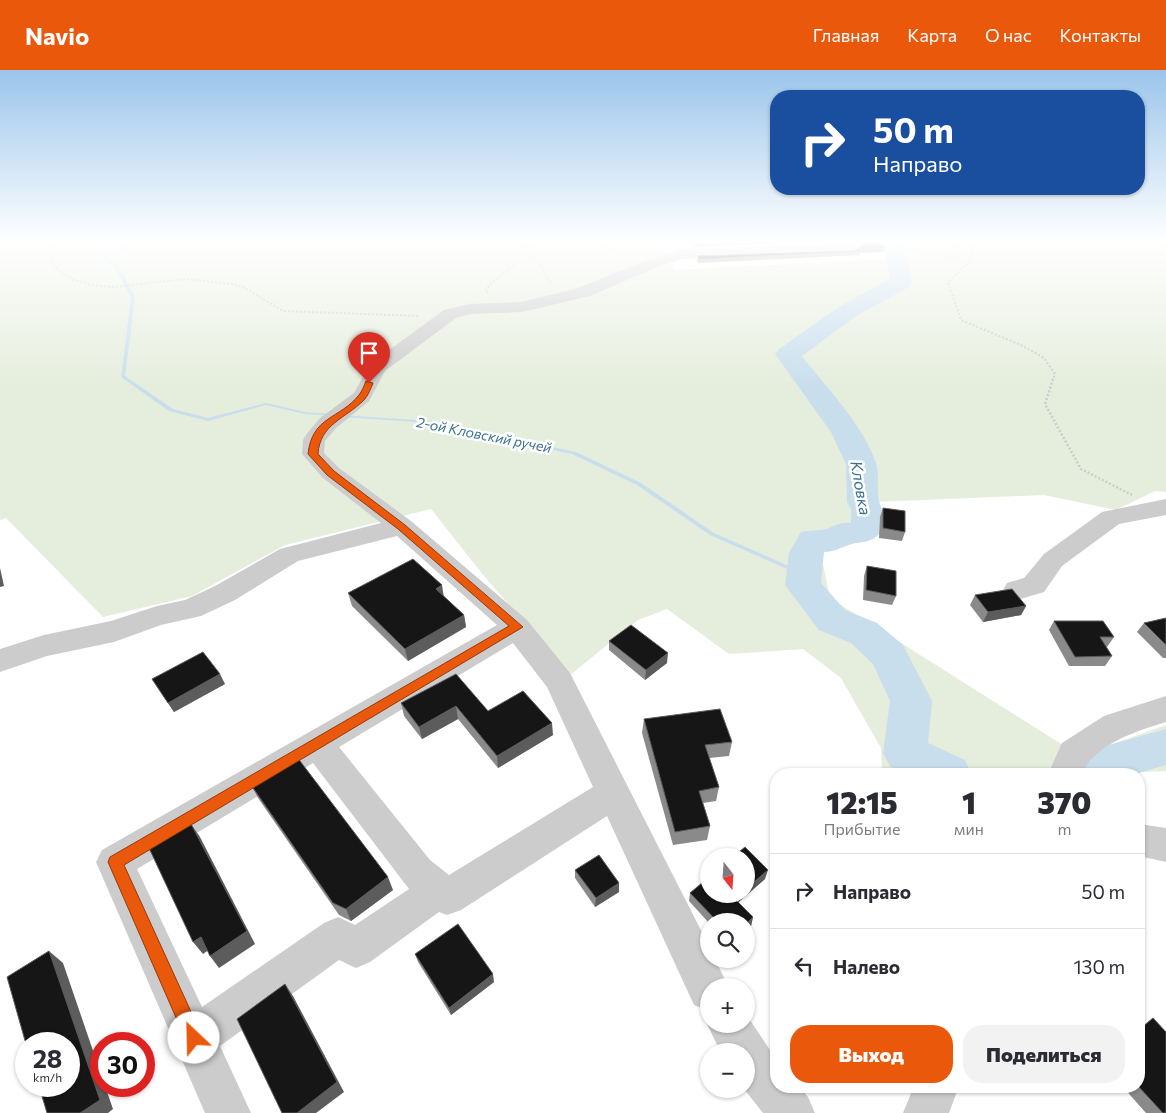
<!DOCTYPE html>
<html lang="ru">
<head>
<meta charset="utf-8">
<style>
  body { margin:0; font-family:Commissioner,sans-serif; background:#f2f2f3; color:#2b2b33; height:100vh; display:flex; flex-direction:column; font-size:19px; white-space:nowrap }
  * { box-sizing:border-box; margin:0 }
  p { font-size:16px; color:#7c7c81 }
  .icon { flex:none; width:28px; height:28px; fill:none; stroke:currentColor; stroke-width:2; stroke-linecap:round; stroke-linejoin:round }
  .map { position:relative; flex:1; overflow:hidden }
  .drawer { position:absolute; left:770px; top:698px; width:375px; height:325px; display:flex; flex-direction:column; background:#fff; border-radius:20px; box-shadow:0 1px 4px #0004 }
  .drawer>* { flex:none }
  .hud { position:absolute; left:770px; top:20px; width:375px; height:105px; border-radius:20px; box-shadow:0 1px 4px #0004; background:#1a4fa0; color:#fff; overflow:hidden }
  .needle { width:32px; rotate:163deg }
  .fabs { position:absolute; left:700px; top:778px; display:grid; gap:10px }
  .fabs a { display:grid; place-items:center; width:55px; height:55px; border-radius:50%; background:#fff; box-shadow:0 1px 4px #0004; font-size:25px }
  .speed { position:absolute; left:15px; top:962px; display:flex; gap:10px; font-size:25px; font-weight:700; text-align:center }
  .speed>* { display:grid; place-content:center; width:65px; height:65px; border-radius:50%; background:#fff; box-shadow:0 1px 4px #0004; line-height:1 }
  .speed small { font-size:12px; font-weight:400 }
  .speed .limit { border:8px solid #d22; background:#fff; color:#111 }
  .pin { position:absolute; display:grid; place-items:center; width:42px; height:42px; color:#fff; margin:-51px -21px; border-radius:50% 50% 50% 0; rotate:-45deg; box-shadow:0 0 5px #0007 }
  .pin .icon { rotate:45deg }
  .me { position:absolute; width:55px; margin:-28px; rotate:336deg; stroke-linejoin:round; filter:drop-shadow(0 0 4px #0008) }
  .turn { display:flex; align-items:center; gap:18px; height:105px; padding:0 20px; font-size:22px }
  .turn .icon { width:65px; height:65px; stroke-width:2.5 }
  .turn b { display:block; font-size:35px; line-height:42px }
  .eta { display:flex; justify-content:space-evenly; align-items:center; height:85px; text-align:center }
  .eta b { font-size:30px; font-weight:800; line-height:35px }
  .primary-button { display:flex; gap:10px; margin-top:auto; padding:10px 20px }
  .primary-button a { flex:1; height:58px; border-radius:20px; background:#ea580c; color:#fff; font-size:20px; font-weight:800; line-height:58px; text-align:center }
  .primary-button a+a { background:#f2f2f3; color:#2b2b33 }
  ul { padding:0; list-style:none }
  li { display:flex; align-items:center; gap:15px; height:75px; padding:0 20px; border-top:1px solid #e1e1e2 }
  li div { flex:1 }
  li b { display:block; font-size:19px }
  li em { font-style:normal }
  header { display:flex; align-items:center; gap:30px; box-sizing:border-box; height:70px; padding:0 25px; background:#ea580c; color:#fff }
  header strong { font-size:24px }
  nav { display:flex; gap:28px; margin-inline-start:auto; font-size:18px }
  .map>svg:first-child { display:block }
  .green { fill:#e5eddc }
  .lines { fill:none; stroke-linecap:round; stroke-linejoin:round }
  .stream { fill:#c8deed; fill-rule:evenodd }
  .river { fill:#c8deed; fill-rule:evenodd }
  .path-far1 { stroke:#ccc; stroke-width:2; stroke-dasharray:2 2; stroke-linecap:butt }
  .path { stroke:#ccc; stroke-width:2.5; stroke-dasharray:2 2; stroke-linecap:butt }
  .minor { fill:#ccc; fill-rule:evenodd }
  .wall { fill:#8a8a8a }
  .shaded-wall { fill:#5c5c5c }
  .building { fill:#161616; stroke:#5c5c5c }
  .route { fill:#ea580c; stroke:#983908 }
  .labels { text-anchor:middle; stroke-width:5; stroke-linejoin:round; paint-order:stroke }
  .far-water-label { font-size:14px; font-style:italic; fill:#3b7193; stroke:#fff }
  .water-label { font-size:16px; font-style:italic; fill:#3b7193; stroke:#fff }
</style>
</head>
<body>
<header>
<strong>Navio</strong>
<nav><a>Главная</a><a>Карта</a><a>О нас</a><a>Контакты</a></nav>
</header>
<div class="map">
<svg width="1166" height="1043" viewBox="0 0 1166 1043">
  <rect width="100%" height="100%" fill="#fff"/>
  <g class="green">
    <path d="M0,172H668L665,182L674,200L886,189L897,172H1166V422L1155,421L1116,440L1044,425L873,432L874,460L848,473L820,480L830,528L1066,677L1054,704H877L882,701L881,678L841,608L803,579L729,584L667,539L638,550L570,605L484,506L431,439L285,475L192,526L103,547L6,448L0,450Z"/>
    <path d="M1166,655V701L1090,704L1094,681Z"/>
  </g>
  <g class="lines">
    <g class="stream">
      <path d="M122,172H126L122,182L107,186L120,198L135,228L125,306L173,339L208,348L266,333L305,342L333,344H335V346L305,344L266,335L208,351L169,341L121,307L131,228L116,199L102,186L119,180Z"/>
      <path d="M341,345L430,351L576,382L641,413L714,463L807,504L808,505L807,506H803L710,465L637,415L572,384L430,353L343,347L341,346Z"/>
    </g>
    <g class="river">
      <path d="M895,174L902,176L905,180L912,212L909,217L856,246L802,286C826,317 863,355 876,393C880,405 876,419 879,431C882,442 889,453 880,463C871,474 860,471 849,475C840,478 834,482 824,482L821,513L845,540L877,553L903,575L932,631L928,673L965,690L971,704H905L890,696L883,683L890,631L873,594L851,573L819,560L785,515L789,483L801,462C809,460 819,461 826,459C835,456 841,452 851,453V439L847,432L846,394L831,362L775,284L779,279L840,236L890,209L885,180L888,176Z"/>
      <path d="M1166,659V695L1135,704H1073L1070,697L1076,684Z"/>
    </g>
    <g class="path-far1">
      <path d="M50,172L51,192L59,201L74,210L93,215L112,217L187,209L232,214L245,218L283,241L420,246"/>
      <path d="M596,172L605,178L631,186"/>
      <path d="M983,172L972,179L968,193L948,212L961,250L1021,275L1044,288L1055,304L1053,310"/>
      <path d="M521,175L529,177L552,215"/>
      <path d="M887,177L942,183L968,193"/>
      <path d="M867,183L886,181L887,177L881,172"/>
      <path d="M942,183L964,172"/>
      <path d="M488,223L485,221C497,203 526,197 520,172"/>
    </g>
    <path class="path" d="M1053,309L1045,334L1081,399L1132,425"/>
    <g class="minor">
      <path d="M841,172H857L861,178L853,183L683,189L659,196L590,226L522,242L470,244L456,248L385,301L369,331L336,358L325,371L324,383L339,398L411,451L527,550L570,603L709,876V889H715L728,916H709V941L694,935L607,746L461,840L447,845L439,842L370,892L356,898L339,890L220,976L251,1043H205L96,792L102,780L497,555L397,466L298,491L235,530L201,546L161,555L114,572L47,586L0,602V579L44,565L111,551L157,536L185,530L215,516L280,479L381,453L323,408L302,384L303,370L306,365L320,348L354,323L370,294L444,240L470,234L522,232L578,218L647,190L682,179L843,174ZM513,573L547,617L593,717L449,805L430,790L339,677ZM313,693L409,819L355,855L338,847L324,853L202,937L137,799Z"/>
      <path d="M1166,429V445L1119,454L1062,496L1044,522L1017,530L1007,527L1003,520L1007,513L1024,508L1044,484L1102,442Z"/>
      <path d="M1166,626V652C1137,661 1094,674 1082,704H1048L1062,673L1104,646Z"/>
      <path d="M1139,754L1166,758V792L1139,786Z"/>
      <path d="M746,944L776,989V1016H799L808,1027L815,1043H763L744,1019H746V981H720L707,954L709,949V954H746Z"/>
      <path d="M914,1016H959L949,1043H903Z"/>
    </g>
  </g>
  <g class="wall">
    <path d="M691,172H809L693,177Z"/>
    <path d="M858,172H880L884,181L860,183V185L698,193L697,190L698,186L854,181L861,176Z"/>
    <path d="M883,438L905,462L902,471L879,468L880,447Z"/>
    <path d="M867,496L896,526L892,535L863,530L864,506Z"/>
    <path d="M348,523L444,527L464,545L466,557L408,591L352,536Z"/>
    <path d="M975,525L1026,536L1021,545L983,552L970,535Z"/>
    <path d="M1166,548V588H1163L1137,562L1144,553Z"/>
    <path d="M1054,551L1114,567L1107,577H1106L1112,586L1105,596H1069L1049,560Z"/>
    <path d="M609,571L667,593L645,610L609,580Z"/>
    <path d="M456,604L488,641L553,665L498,698L458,649L422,669L404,646L401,633Z"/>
    <path d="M152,609L225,614L174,642Z"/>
    <path d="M644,649L732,672L729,686L709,688L719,717L716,731L703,733L710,756L707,770L673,775L642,663Z"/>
    <path d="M251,715L393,820L351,851L339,845L258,728Z"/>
    <path d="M575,800L619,813V822L595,837L575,808Z"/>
    <path d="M765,809L738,832L753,847L751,856L746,860V851H709V853L689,831L690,823Z"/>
    <path d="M415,884L494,912L451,945L418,892Z"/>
    <path d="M776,927V935L774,933Z"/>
    <path d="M1153,948L1166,1043H1146L1122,1016H1139V959Z"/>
  </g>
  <g class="shaded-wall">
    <path d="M885,177L884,181L860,183L861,181L859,179Z"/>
    <path d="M0,498L4,516L0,517Z"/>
    <path d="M442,515L444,528L436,519Z"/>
    <path d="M1026,536L1021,545L983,552L988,542Z"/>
    <path d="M464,545L466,557L408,591L405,579Z"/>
    <path d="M668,583L667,593L645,610L646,600Z"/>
    <path d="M220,604L225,614L174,642L168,633Z"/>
    <path d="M456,636L458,649L422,669L419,657Z"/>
    <path d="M552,653L553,665L498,698L497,686Z"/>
    <path d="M191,754L200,767L255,874L219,898L210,886Z"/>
    <path d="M768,800L765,809L733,837L735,829L741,824H746V819Z"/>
    <path d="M388,807L393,820L351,851L346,839Z"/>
    <path d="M619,813V822L595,837L596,828Z"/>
    <path d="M753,847L751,856L746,860V854Z"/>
    <path d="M201,867L210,879L203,884L193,872Z"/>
    <path d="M49,881L63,893L101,1004V1016H105L113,1039L108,1043H80Z"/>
    <path d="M493,904L494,912L451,945L449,938Z"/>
    <path d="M285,914L293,926L344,1022L316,1043H297Z"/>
  </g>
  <g class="building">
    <path d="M693,172H716L693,173Z"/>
    <path d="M862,172H880L885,177L859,179L861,181L699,189L698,186L854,181L864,175Z"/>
    <path d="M883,438L905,441V462L883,458Z"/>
    <path d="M413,489L442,515L436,519L464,545L405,579L348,523Z"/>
    <path d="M867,496L896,501V526L866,520Z"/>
    <path d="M1012,519L1026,536L988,542L975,525Z"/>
    <path d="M1166,548V575L1144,553Z"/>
    <path d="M1054,551H1103L1114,567H1100L1112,586L1075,587Z"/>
    <path d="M631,555L668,583L646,600L609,571Z"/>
    <path d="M203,582L220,604L168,633L152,609Z"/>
    <path d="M456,604L488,641L523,621L552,653L497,686L456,636L419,657L401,633Z"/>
    <path d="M720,639L732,672L705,675L719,717L699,721L710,756L675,762L644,649Z"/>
    <path d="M297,687L388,807L346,839L333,833L251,715Z"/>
    <path d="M191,754L247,861L210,886L201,867L193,872L149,778Z"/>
    <path d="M745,777L768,800L746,819V786H734Z"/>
    <path d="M599,785L619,813L596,828L575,800Z"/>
    <path d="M709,807V824H741L735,829L753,847L746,854V851H717L690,823Z"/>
    <path d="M458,854L493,904L449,938L415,884Z"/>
    <path d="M49,881L100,1030L80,1043H47L39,1016H69V974H26L7,907Z"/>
    <path d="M285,914L337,1012L297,1043H282L237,949Z"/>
    <path d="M1153,948L1166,962V1043H1163L1138,1016L1139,960Z"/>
  </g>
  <linearGradient id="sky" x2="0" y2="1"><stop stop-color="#9bc5ea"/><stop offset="0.54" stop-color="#fff"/><stop offset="1" stop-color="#fff" stop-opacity="0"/></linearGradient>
  <rect width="1166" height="318" fill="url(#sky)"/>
  <path class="route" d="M366,311L373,313C371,318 368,326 364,330C345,349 320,354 318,384L334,401L405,455L523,557L124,795L203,968L201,975L194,977L188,975L108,792L110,787L509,556L398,459L327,405L308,384C312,346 340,349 359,325C362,321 364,316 366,311Z"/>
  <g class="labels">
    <g class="far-water-label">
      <text transform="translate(484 365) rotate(11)" y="5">2-ой Кловский ручей</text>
    </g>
    <g class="water-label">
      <text transform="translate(861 418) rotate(80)" y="6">Кловка</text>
    </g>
  </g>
</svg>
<div class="fabs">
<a><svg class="needle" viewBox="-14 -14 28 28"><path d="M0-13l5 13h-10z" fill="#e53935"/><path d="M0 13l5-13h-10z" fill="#7c7c81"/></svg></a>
<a><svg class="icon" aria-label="search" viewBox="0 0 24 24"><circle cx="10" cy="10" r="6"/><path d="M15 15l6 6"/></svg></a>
<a>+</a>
<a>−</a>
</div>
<div class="speed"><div>28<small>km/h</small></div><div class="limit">30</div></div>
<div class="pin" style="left:369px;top:313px;background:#d93025"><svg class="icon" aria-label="arrive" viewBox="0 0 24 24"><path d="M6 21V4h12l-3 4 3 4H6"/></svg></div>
<svg class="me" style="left:194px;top:968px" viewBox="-20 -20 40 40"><circle r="19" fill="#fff"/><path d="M0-13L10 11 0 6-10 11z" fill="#ea580c"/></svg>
<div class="hud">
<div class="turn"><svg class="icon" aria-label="right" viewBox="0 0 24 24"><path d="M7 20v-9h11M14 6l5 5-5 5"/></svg><div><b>50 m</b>Направо</div></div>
</div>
<section class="drawer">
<div class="eta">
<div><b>12:15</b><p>Прибытие</p></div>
<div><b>1</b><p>мин</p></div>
<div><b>370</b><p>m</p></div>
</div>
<ul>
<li><svg class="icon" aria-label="right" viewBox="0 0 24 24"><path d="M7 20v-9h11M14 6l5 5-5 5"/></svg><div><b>Направо</b></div><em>50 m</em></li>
<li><svg class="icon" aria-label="left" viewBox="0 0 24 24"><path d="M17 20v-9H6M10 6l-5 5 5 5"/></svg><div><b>Налево</b></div><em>130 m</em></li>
</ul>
<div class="primary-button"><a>Выход</a><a>Поделиться</a></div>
</section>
</div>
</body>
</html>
